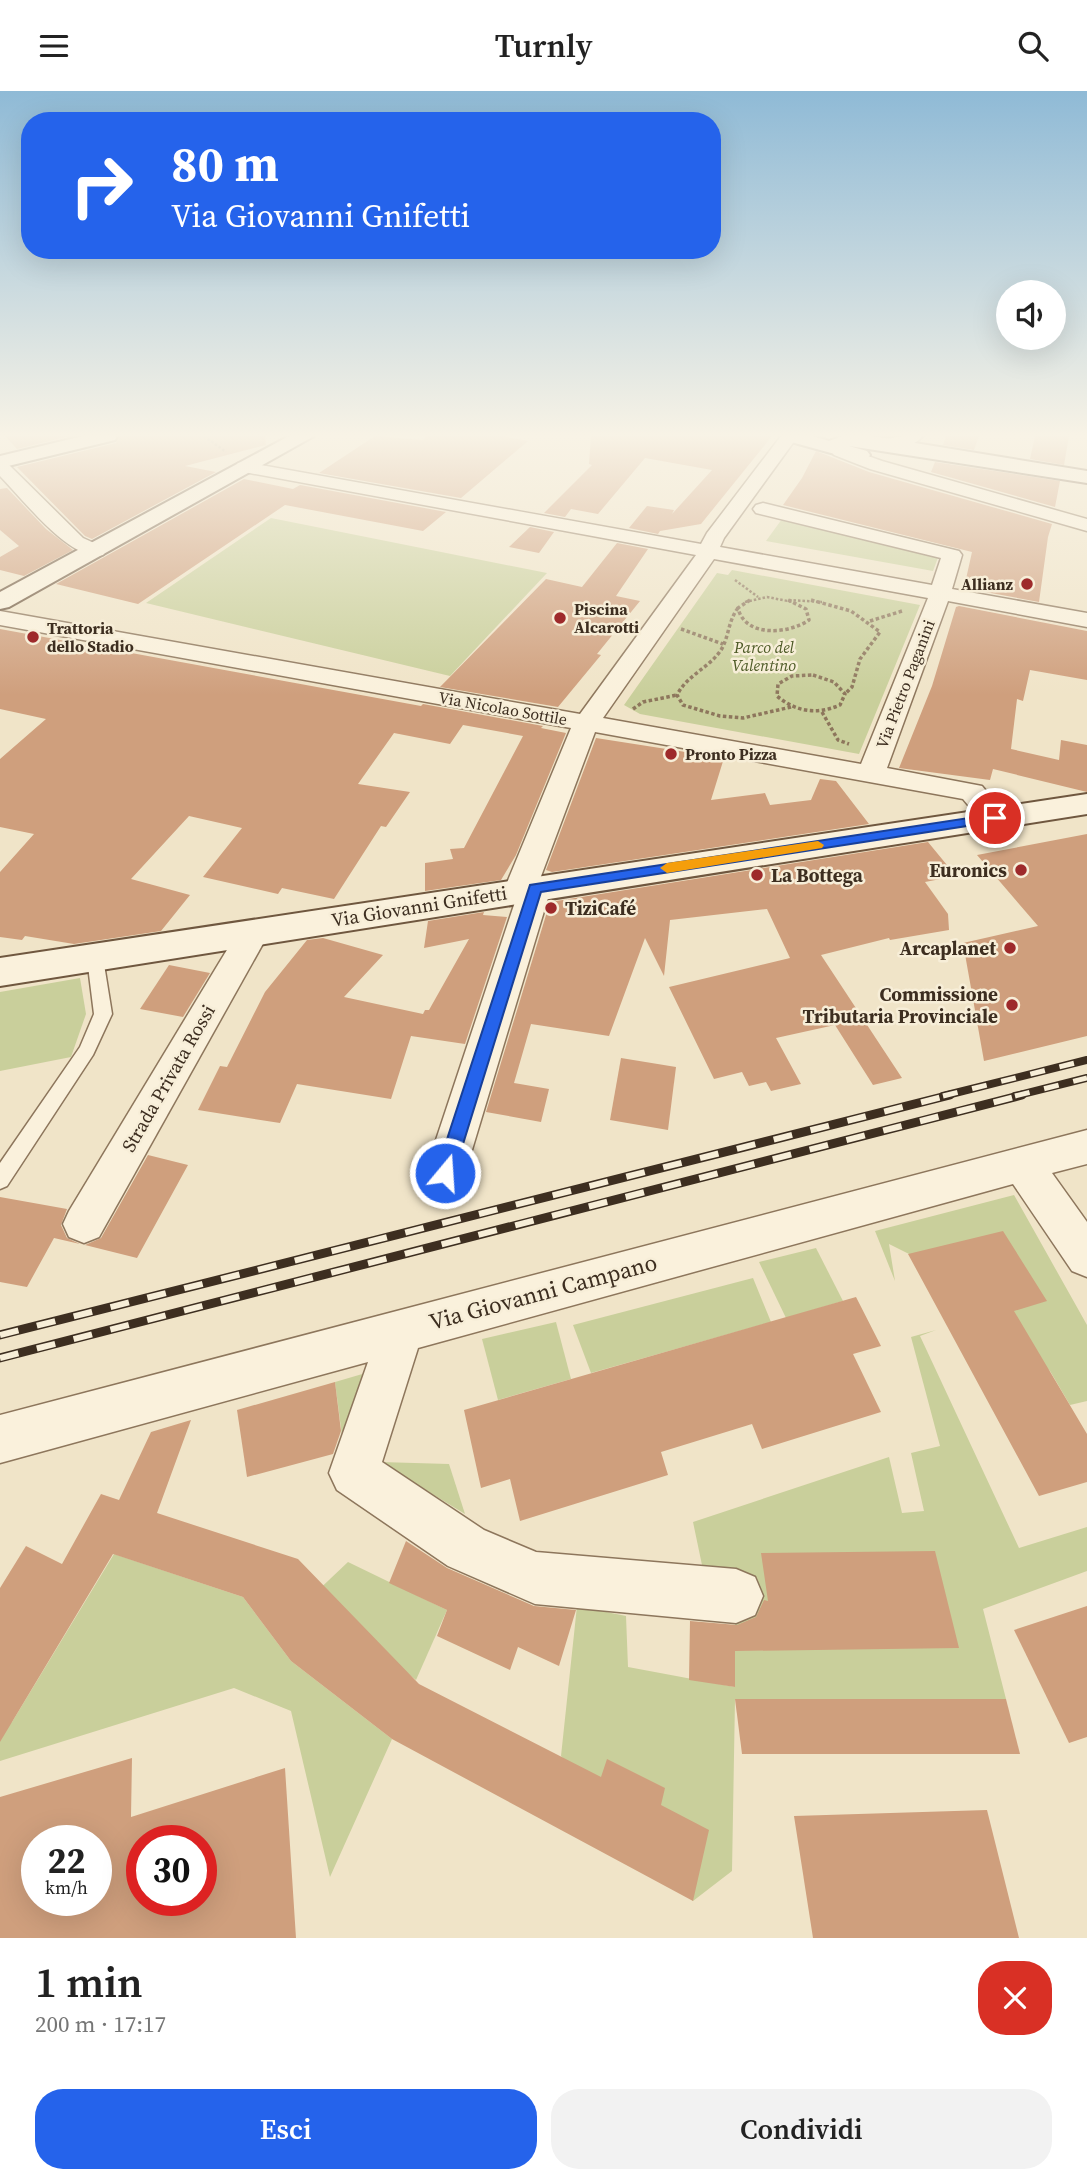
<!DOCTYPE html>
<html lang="it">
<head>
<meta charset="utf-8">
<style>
  body { margin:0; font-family:"Source Serif 4",serif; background:#f2f2f2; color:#222; height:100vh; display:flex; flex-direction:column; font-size:26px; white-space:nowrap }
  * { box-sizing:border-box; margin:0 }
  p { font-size:23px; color:#767676 }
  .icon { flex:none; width:38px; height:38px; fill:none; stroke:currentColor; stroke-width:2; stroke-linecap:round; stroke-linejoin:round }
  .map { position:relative; height:1847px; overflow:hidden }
  .side { display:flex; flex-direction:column; background:#fff; flex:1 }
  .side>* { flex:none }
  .banner { position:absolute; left:21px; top:21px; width:700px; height:147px; border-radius:28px; box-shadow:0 7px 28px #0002; background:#2563eb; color:#fff; overflow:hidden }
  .tools { position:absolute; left:996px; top:189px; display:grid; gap:14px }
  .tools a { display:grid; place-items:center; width:70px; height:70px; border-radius:50%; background:#fff; box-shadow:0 7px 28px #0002; font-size:35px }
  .speed { position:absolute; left:21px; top:1734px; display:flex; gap:14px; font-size:35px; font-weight:700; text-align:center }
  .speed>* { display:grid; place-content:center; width:91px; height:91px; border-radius:50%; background:#fff; box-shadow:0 7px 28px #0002; line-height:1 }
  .speed small { font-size:18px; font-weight:400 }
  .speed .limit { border:10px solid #d22; background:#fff; color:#111 }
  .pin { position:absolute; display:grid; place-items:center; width:60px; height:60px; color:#fff; margin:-30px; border:4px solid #fff; border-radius:50%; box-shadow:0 2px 7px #0007 }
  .me { position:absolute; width:77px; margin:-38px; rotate:18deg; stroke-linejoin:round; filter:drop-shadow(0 0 5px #0008) }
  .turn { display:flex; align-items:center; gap:24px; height:147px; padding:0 35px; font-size:32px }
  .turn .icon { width:91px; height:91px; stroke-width:2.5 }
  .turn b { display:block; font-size:49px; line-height:60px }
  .round { display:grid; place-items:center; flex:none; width:74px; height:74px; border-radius:28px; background:#f2f2f2 }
  .head { display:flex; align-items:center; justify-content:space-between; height:119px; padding:0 35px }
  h1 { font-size:42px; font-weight:600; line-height:52px }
  .button { display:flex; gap:14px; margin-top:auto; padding:14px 35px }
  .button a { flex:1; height:80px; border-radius:28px; background:#2563eb; color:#fff; font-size:28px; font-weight:600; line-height:80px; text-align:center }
  .button a+a { background:#f2f2f2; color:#222 }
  header { display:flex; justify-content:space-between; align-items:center; height:91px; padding:0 35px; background:#fff; font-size:32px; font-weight:600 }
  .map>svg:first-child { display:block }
  .green { fill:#c9cf9b }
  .building { fill:#cf9f7d; fill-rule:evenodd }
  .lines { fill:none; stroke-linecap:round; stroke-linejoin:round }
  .lane-casing { stroke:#8d765c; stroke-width:3 }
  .street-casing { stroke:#8d765c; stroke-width:3 }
  .secondary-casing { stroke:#6f573f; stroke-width:4 }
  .path-far1 { stroke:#8d765c; stroke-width:2.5; stroke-dasharray:2.5 2; stroke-linecap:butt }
  .path { stroke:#8d765c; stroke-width:3.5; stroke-dasharray:3.5 2.5; stroke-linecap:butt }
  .lane { fill:#faf1dc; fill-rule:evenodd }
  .street { fill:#faf1dc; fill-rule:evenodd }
  .secondary { fill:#faf1dc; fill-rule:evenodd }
  .rail-far1-casing { stroke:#3d2e20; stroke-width:8 }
  .rail-casing { stroke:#3d2e20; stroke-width:9 }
  .rail-far1 { stroke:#f7eed8; stroke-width:5; stroke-dasharray:15; stroke-linecap:butt }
  .rail { stroke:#f7eed8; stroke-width:6; stroke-dasharray:19; stroke-linecap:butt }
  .route { fill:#2563eb; stroke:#184099; stroke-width:2 }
  .slow { fill:#f59e0b }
  .poi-dot { fill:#9e2a2b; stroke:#f7eed8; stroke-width:2.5 }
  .labels { text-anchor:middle; stroke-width:5; stroke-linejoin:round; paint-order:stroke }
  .far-poi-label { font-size:16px; font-weight:bold; fill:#3d2e20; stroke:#f7eed8; text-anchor:start }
  .far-park-label { font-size:16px; font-style:italic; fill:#4d5a26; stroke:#f7eed8 }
  .far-street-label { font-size:16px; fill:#3d2e20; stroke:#f7eed8 }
  .poi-label { font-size:19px; font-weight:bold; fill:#3d2e20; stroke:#f7eed8; text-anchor:end }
  .street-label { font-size:19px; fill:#3d2e20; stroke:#f7eed8 }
  .near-street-label { font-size:23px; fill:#3d2e20; stroke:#f7eed8 }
</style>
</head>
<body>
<header><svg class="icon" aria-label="menu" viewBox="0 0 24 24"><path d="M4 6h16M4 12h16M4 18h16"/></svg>Turnly<svg class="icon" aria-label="search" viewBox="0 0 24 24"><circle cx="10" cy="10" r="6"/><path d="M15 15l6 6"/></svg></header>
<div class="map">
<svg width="1087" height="1847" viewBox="0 0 1087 1847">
  <rect width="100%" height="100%" fill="#f0e4c8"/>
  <g class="green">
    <path d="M271,427L547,482L450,585L146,512Z"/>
    <path d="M782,428L939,464L933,480L766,450Z"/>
    <path d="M732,479L920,514L859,663L640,623L624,614L717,482L728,484Z"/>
    <path d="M80,887L86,923L71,966L0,980V901Z"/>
    <path d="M1014,1104L1087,1234V1310L1070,1314L1050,1280L909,1163L889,1153L895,1190L875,1140Z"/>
    <path d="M816,1157L843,1210L786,1227L759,1171Z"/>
    <path d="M753,1187L771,1231L591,1282L573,1234Z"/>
    <path d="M556,1231L571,1288L498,1309L482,1248Z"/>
    <path d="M936,1239L920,1245L1019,1457L1087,1436V1480L983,1518L1006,1608H735L732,1780L693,1810L561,1665L577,1515L626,1525L628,1576L735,1596V1478L702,1474L693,1431L889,1366L902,1422L924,1420L911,1362L940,1355L911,1246Z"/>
    <path d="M376,1279L344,1360L335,1291Z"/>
    <path d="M380,1371L449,1373L465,1423Z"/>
    <path d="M114,1463L243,1506L291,1570L392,1648L330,1786L291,1620L234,1597L0,1670V1636L12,1631Z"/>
    <path d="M348,1471L447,1519L416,1589L311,1506Z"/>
  </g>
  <g class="building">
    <path d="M5,345H70L17,358Z"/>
    <path d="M119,345H265L266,354L185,375L216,381L92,448L85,445L17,376L116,352Z"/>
    <path d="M375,345L423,349L427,345H502L528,350L461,407L319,382Z"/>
    <path d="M591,345H772L701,433L660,440L658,443L629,437L647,415L674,419L672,423L712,379L645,367L598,423L571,418L565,426L544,422L592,374L589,373Z"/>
    <path d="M946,345H979L974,359L943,354Z"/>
    <path d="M1035,345H1069L1064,374L1030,368Z"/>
    <path d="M816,360L869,381L1052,433L1048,446L1039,511L964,497L972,461L783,414L802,387Z"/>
    <path d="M935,371L1060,390L1055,416L931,381Z"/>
    <path d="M244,388L293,398L300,394L446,421L423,440L285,414L138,513L56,493Z"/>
    <path d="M7,397L46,438L73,459L24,485L0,479V466L19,455L0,439V398Z"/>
    <path d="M530,436L554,441L539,462L509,456Z"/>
    <path d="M617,452L648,458L616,505L640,510L597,563L601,564L558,616L440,596L546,488L582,496Z"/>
    <path d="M959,515L1087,540V589L1030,579L1023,610L1017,608L1011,658L1059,669L1061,649L1087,654V701L993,678L990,689L899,677L932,595L956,516Z"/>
    <path d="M0,538L421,615L423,613L543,635L541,637L566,642L516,764L501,789L425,800V772L453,768L450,758L464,757L523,645L463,634L450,653L394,642L358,693L410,701L386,736L381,735L334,808L282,797L278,803L203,786L242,737L189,725L131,788L190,804L161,840L74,853L25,845L22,849L0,846V781L34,743L0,736V668L46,628L0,618Z"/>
    <path d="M596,647L724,667L711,709L765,702L770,714L811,709L820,688L836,690L869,733L552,781L546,779Z"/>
    <path d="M1087,743V945L984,970L963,852L1038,835L977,764Z"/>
    <path d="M928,751L956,785L925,791L948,823L949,839L890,849L889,847L821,864L902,987L873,994L835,934L776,947L801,993L771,1000L766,991L749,995L742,981L714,988L669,896L790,867L767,818L670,829L664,885L645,847L609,945L531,933L514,992L549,998L541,1031L486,1021L550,811Z"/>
    <path d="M484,821L483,824L507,826L465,953L411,945L391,1008L297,993L280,1032L198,1019L220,975L227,976L265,901L307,849L323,847L383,864L344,906L423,923L425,919H429L469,848L424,857L428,830Z"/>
    <path d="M169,874L210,882L183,926L140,918Z"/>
    <path d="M621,967L676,976L668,1039L610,1029Z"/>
    <path d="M148,1064L188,1074L137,1167L85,1154L101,1147Z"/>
    <path d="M0,1106L67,1118L61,1134L67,1147L80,1153L54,1147L27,1196L0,1191Z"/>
    <path d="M1003,1140L1047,1210L1014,1220L1087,1343V1391L1039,1405L908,1163Z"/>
    <path d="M856,1206L881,1255L853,1263L881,1321L762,1358L752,1333L661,1361L668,1384L520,1430L510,1388L481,1397L464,1319Z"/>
    <path d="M335,1291L341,1340L333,1363L247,1386L237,1319Z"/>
    <path d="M191,1329L157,1422L298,1468L419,1593L601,1686L607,1668L665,1697L661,1714L709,1739L693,1810L392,1648L291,1570L243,1506L113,1463L0,1651V1497L26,1455L62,1473L101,1403L119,1409L151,1341Z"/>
    <path d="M406,1450L447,1477L534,1515L576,1519L559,1575L518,1556L510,1579L437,1545L447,1519L389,1492Z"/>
    <path d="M935,1460L959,1557L735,1560V1596L689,1589L690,1530L737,1534L756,1526L764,1509L768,1510L761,1462Z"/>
    <path d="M1087,1515V1646L1069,1652L1014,1539Z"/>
    <path d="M735,1608H1006L1020,1663H742Z"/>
    <path d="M132,1667L131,1726L285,1677L296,1847H0V1706ZM37,1750H96V1810H37ZM142,1750H201V1810H142Z"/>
    <path d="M987,1719L1019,1847H813L794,1725Z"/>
  </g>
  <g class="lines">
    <defs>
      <path id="lane" d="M95,861L103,867L112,923L93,964L7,1095L0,1098V1072L80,956L94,923L87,867Z"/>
      <g id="street">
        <path d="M781,345H798L724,447L720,456L932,494L941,467L756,422L753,418L756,414L763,412L959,460L962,464L952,498L1087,522V536L948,510L887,677L982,695L1009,727L1005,733C984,739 976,723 963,708L595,641L540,788L546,790L551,797L465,1082L459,1094L445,1099L431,1094L425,1082L516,808L509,806L504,799L571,637L0,534V520L580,623L696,464L244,381L238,380L235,376L238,372L244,371L701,453L707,442ZM714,468L928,507L861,673L603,627Z"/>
        <path d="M904,345H923C914,356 886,364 875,353L878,349Z"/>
        <path d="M840,355L882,370L1087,428V440L870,378L834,364L831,360L834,356Z"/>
        <path d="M0,370L6,371L83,447L103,456L106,460L103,464C71,472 22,407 0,385Z"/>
        <path d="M253,830L264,834L269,842L99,1146L84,1152L69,1146L63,1133L69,1120L242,834Z"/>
        <path d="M1087,1039V1073L1052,1082L1087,1131V1186L1072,1180L1013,1093L418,1257L382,1371L484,1439L536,1461L736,1478L755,1486L763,1505L755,1524L736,1532L535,1513L448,1475L337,1399L329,1382L368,1271L0,1372V1324Z"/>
      </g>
      <g id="secondary">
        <path d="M83,345H117L115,349L0,377V365Z"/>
        <path d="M289,345H314L9,516L0,518V501Z"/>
        <path d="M782,345H813L829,350L842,345H872L1087,380V392L849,355L867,360L870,364L867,368L860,370L784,349Z"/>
        <path d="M1087,703V723L0,895V867Z"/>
      </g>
    </defs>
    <use href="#lane" class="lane-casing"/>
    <use href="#street" class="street-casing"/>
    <use href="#secondary" class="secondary-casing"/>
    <g class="path-far1">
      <path d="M204,345L226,361"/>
      <path d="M735,489L758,506"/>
      <path d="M789,509L822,511"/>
      <path d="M745,511L767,506L793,511"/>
    </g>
    <g class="path">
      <path d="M750,509L738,517C745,547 789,543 809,529L806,518L788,509"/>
      <path d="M811,509L851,520L880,541L860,568L852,596L845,603"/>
      <path d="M738,517C728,530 729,546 721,559C709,577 687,584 677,604L683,614L720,625L743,627L791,616"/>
      <path d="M870,530L902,520"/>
      <path d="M681,538L723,553"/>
      <path d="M813,584L834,591L845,603L840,614C817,624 796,621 777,605L778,593L792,585Z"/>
      <path d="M633,618L643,611L677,604"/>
      <path d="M822,621L838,649L849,653"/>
    </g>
    <use href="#lane" class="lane"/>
    <use href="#street" class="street"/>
    <use href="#secondary" class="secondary"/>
    <defs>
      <g id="rail-far1">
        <path d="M943,1005L1087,969"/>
        <path d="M1015,1005L1087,987"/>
      </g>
      <g id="rail">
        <path d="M0,1244L950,1004"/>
        <path d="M0,1267L1022,1004"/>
      </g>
    </defs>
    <use href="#rail-far1" class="rail-far1-casing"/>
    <use href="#rail" class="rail-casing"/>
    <use href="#rail-far1" class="rail-far1"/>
    <use href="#rail" class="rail"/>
  </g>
  <linearGradient id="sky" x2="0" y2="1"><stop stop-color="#8fbad6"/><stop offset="0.57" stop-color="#f8f3e6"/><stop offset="1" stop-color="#f8f3e6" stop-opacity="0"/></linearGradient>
  <rect width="1087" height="604" fill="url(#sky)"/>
  <path class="route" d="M995,723L1001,727L999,730L541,801L454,1082L451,1087L445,1090L438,1087L436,1082L530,794Z"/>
  <path class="slow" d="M818,750L824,754L822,757L667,782L660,777L667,772Z"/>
  <g class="poi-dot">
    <circle cx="1027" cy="493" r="7"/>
    <circle cx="560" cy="527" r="7"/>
    <circle cx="33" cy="546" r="7"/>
    <circle cx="671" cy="663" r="7"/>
    <circle cx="1021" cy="779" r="7"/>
    <circle cx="757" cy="784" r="7"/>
    <circle cx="551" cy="817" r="7"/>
    <circle cx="1010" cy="857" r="7"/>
    <circle cx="1012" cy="914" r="7"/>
  </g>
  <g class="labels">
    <g class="far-poi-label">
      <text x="1013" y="499" text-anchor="end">Allianz</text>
      <text x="574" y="524">Piscina<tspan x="574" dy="18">Alcarotti</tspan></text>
      <text x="47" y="543">Trattoria<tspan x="47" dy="18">dello Stadio</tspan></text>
      <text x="685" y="669">Pronto Pizza</text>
    </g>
    <g class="far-park-label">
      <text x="764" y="562">Parco del<tspan x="764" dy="18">Valentino</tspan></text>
    </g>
    <g class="far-street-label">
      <text transform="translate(905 593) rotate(-69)" y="6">Via Pietro Paganini</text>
      <text transform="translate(503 617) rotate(10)" y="6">Via Nicolao Sottile</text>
    </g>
    <g class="poi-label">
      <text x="1007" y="786">Euronics</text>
      <text x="771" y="791" text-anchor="start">La Bottega</text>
      <text x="565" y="824" text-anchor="start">TiziCafé</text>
      <text x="996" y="864">Arcaplanet</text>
      <text x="998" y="910">Commissione<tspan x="998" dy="22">Tributaria Provinciale</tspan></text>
    </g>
    <g class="street-label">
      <text transform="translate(419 815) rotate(-9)" y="7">Via Giovanni Gnifetti</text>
      <text transform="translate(168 987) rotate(-60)" y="7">Strada Privata Rossi</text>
    </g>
    <g class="near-street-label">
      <text transform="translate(543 1201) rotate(-15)" y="8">Via Giovanni Campano</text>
    </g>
  </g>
</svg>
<div class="tools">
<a><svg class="icon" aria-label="sound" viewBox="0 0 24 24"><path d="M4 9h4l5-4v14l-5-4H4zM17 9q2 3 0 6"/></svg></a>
</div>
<div class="speed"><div>22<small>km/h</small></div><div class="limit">30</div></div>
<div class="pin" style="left:995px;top:727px;background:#d93025"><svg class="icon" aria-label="arrive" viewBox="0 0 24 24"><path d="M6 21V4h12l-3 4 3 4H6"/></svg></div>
<svg class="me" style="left:445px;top:1082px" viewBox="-20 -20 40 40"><circle r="17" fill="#2563eb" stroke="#fff" stroke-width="3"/><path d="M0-11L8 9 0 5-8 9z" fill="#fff"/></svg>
<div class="banner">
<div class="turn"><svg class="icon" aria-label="right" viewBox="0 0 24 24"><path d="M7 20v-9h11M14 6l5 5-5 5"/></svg><div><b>80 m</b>Via Giovanni Gnifetti</div></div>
</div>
</div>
<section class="side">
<div class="head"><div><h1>1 min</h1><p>200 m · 17:17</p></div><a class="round" style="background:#d93025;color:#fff"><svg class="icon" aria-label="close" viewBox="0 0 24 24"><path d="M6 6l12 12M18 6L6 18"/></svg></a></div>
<div class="button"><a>Esci</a><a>Condividi</a></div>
</section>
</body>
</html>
